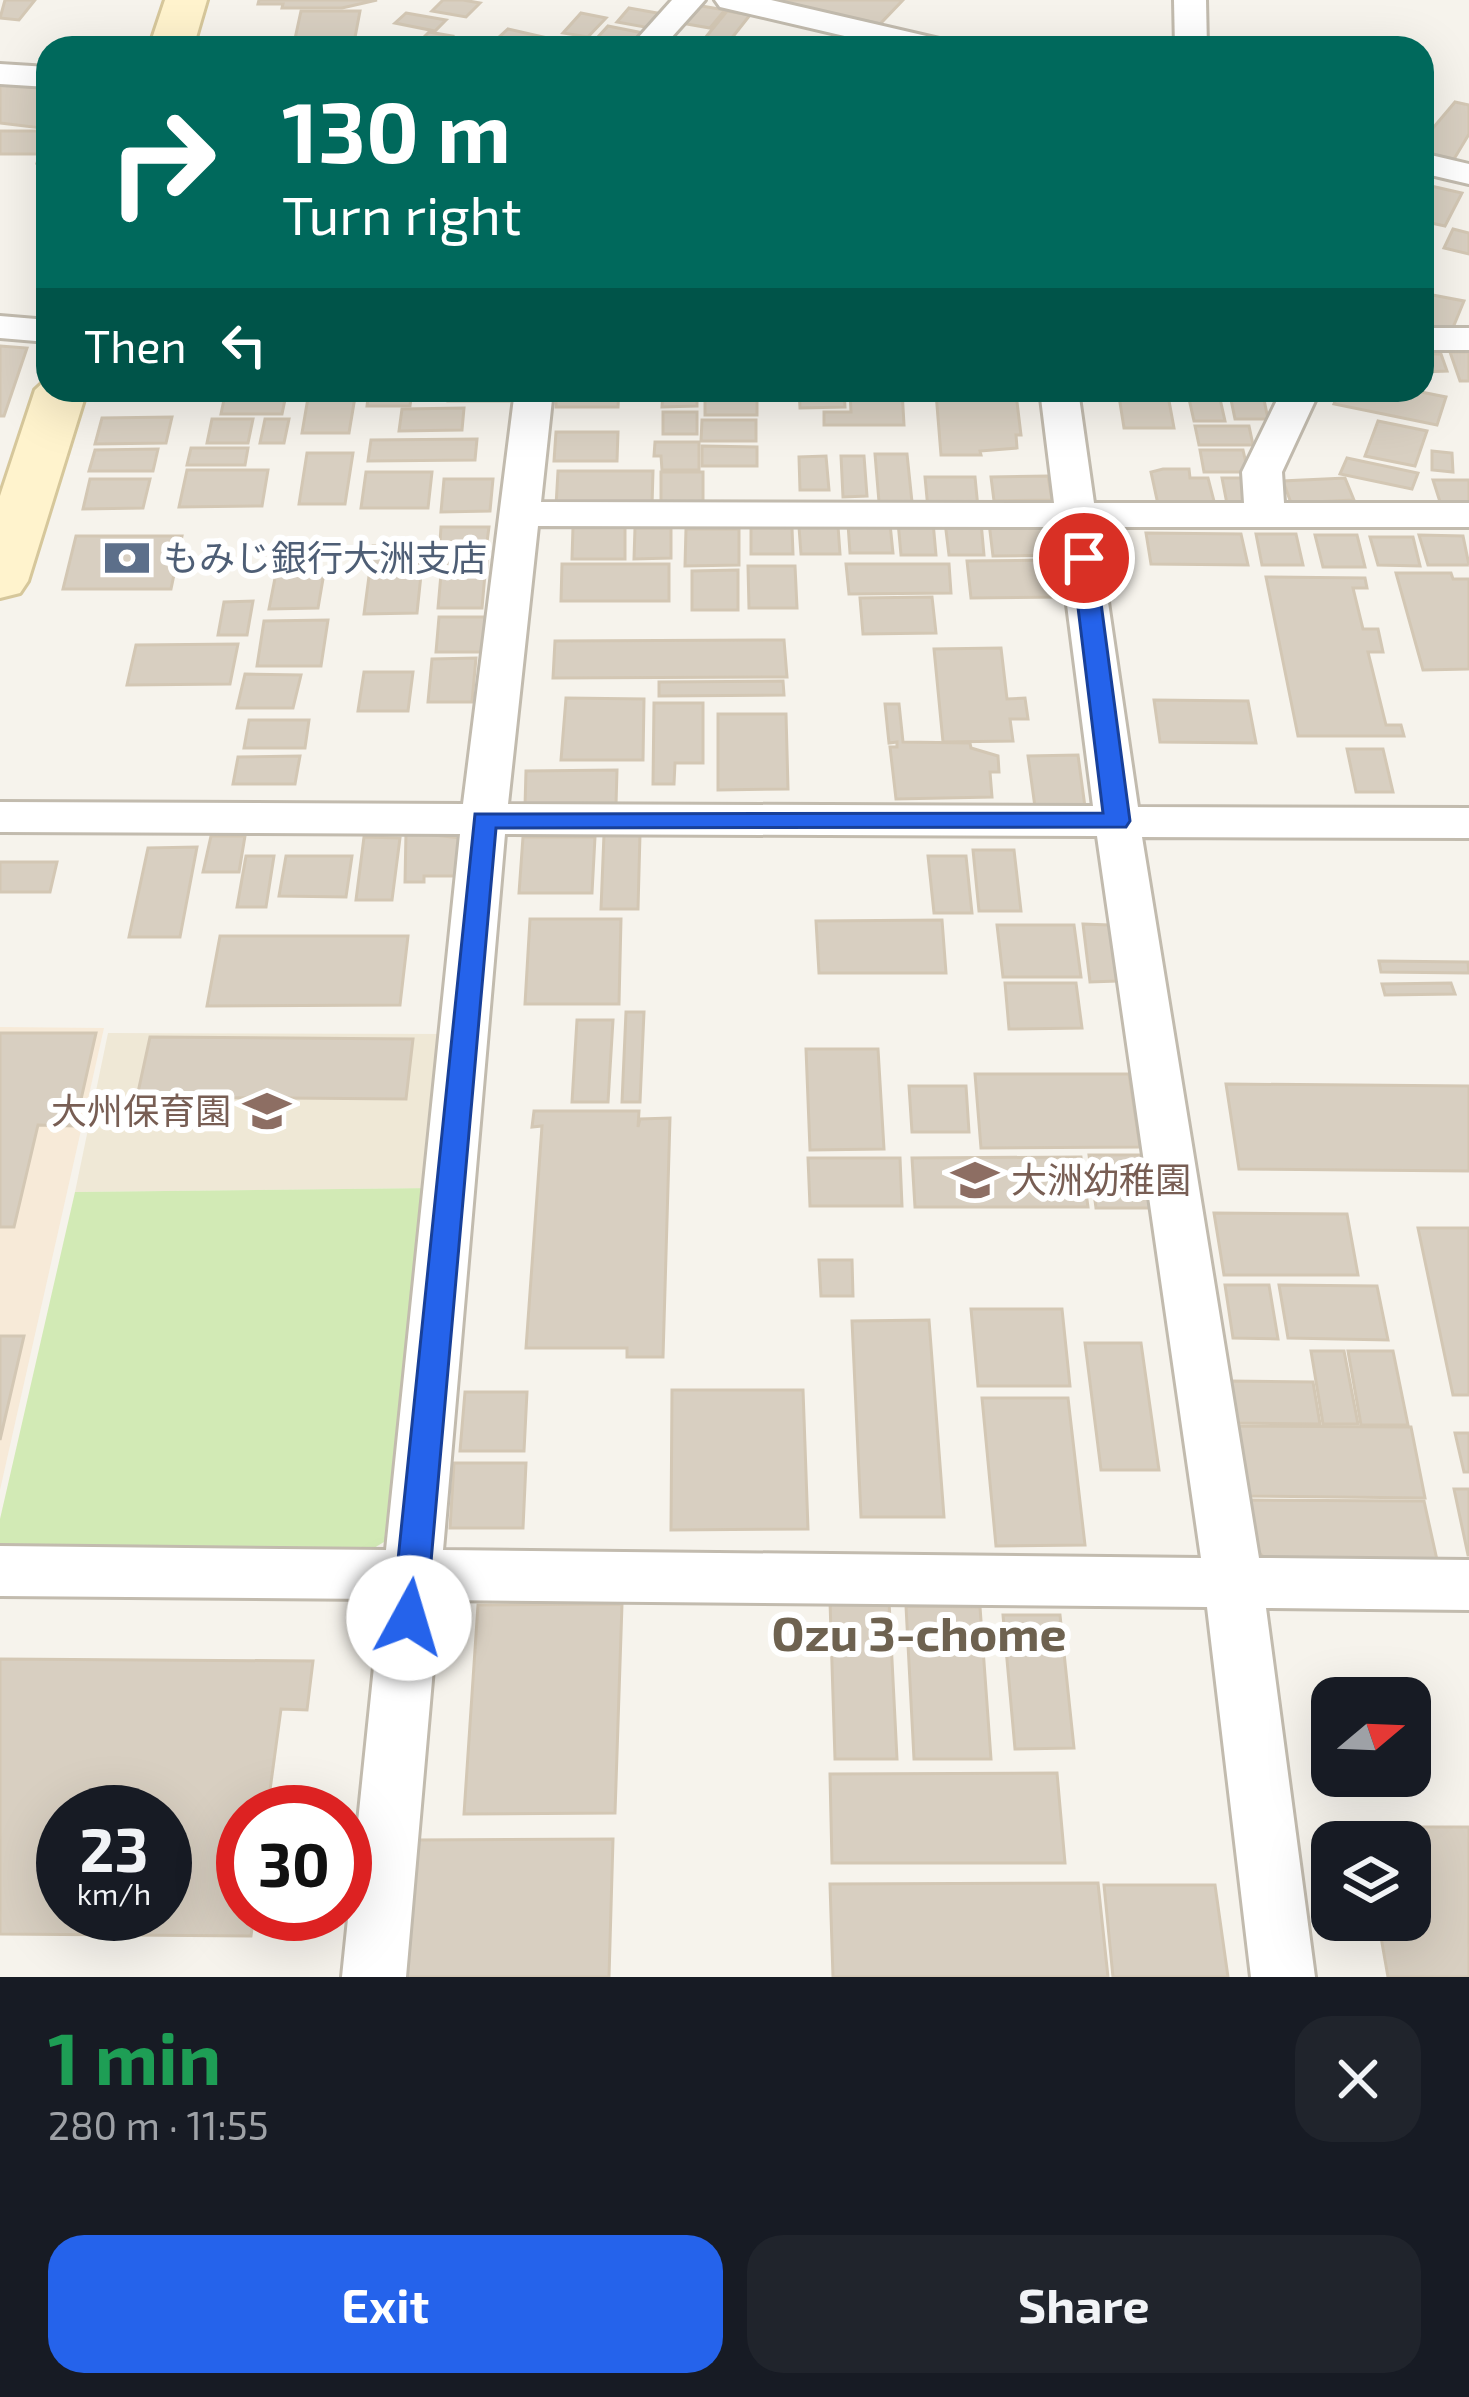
<!DOCTYPE html>
<html lang="en">
<head>
<meta charset="utf-8">
<style>
  body { margin:0; font-family:"Exo 2","Noto Sans JP",sans-serif; background:#20242c; color:#f1f3f6; height:100vh; display:flex; flex-direction:column; font-size:45px; white-space:nowrap }
  * { box-sizing:border-box; margin:0 }
  p { font-size:39px; color:#9ea1a6 }
  .icon { flex:none; width:66px; height:66px; fill:none; stroke:currentColor; stroke-width:2; stroke-linecap:round; stroke-linejoin:round }
  .map { position:relative; height:1977px; overflow:hidden }
  .panel { display:flex; flex-direction:column; background:#171b24; flex:1 }
  .panel>* { flex:none }
  .top-card { position:absolute; left:36px; top:36px; width:1398px; height:366px; border-radius:36px; box-shadow:0 12px 48px #0002; background:#00695c; color:#fff; overflow:hidden }
  .needle { width:78px; rotate:71deg }
  .fabs { position:absolute; left:1311px; top:1677px; display:grid; gap:24px }
  .fabs a { display:grid; place-items:center; width:120px; height:120px; border-radius:24px; background:#171b24; box-shadow:0 12px 48px #0002; font-size:60px }
  .speed { position:absolute; left:36px; top:1785px; display:flex; gap:24px; font-size:60px; font-weight:700; text-align:center }
  .speed>* { display:grid; place-content:center; width:156px; height:156px; border-radius:50%; background:#171b24; box-shadow:0 12px 48px #0002; line-height:1 }
  .speed small { font-size:30px; font-weight:400 }
  .speed .limit { border:18px solid #d22; background:#fff; color:#111 }
  .pin { position:absolute; display:grid; place-items:center; width:102px; height:102px; color:#fff; margin:-51px; border:6px solid #fff; border-radius:50%; box-shadow:0 3px 12px #0007 }
  .me { position:absolute; width:132px; margin:-66px; rotate:6deg; stroke-linejoin:round; filter:drop-shadow(0 0 9px #0008) }
  .turn { display:flex; align-items:center; gap:42px; height:252px; padding:0 48px; font-size:54px }
  .turn .icon { width:156px; height:156px; stroke-width:2.5 }
  .turn b { display:block; font-size:84px; line-height:102px }
  .then { display:flex; align-items:center; height:114px; padding:0 48px; background:#0003; gap:24px; font-size:45px }
  .round { display:grid; place-items:center; flex:none; width:126px; height:126px; border-radius:36px; background:#20242c }
  .headline { display:flex; align-items:center; justify-content:space-between; height:204px; padding:0 48px }
  h1 { font-size:72px; font-weight:700; line-height:90px; color:#1e9e55 }
  .cta { display:flex; gap:24px; margin-top:auto; padding:24px 48px }
  .cta a { flex:1; height:138px; border-radius:36px; background:#2563eb; color:#fff; font-size:48px; font-weight:700; line-height:138px; text-align:center }
  .cta a+a { background:#20242c; color:#f1f3f6 }
  .map>svg:first-child { display:block }
  .commercial { fill:#f7ead8 }
  .education { fill:#efe8d6 }
  .green { fill:#d2eab5 }
  .building { fill:#d8cfc1; stroke:#d3c7b4; stroke-width:3; fill-rule:evenodd }
  .lines { fill:none; stroke-linecap:round; stroke-linejoin:round }
  .minor-casing { stroke:#c2bbae; stroke-width:6 }
  .secondary-casing { stroke:#d6c79b; stroke-width:6 }
  .minor { fill:#fff; fill-rule:evenodd }
  .secondary { fill:#fff3cd; fill-rule:evenodd }
  .route { fill:#2563eb; stroke:#184099; stroke-width:3 }
  .labels { text-anchor:middle; stroke-width:12; stroke-linejoin:round; paint-order:stroke }
  .service-label { font-size:36px; fill:#4e5e75; stroke:#fff; text-anchor:start }
  .education-label { font-size:36px; fill:#785e54; stroke:#fff; text-anchor:end }
  .near-neighbourhood-label { font-size:48px; font-weight:bold; fill:#6e6250; stroke:#fff }
</style>
</head>
<body>
<div class="map">
<svg width="1469" height="1977" viewBox="0 0 1469 1977">
  <rect width="100%" height="100%" fill="#f6f3ec"/>
  <path class="commercial" d="M0,1027L104,1028L0,1490Z"/>
  <path class="education" d="M108,1033L452,1034L432,1188L75,1192Z"/>
  <path class="green" d="M432,1188L394,1536L364,1554L0,1549V1519L75,1192Z"/>
  <g class="building">
    <path d="M5,0H35L19,20L0,18Z"/>
    <path d="M259,0H377L342,8H282L283,4H258Z"/>
    <path d="M443,0H463L480,3L466,17L432,11Z"/>
    <path d="M774,0H903L880,24Z"/>
    <path d="M696,5L725,10L710,28L681,23Z"/>
    <path d="M629,8L663,14L650,28L617,22Z"/>
    <path d="M301,11H360L353,48H293Z"/>
    <path d="M727,11L750,15L724,48H697Z"/>
    <path d="M406,13L446,20L435,31L395,23Z"/>
    <path d="M581,13L606,18L588,37L563,33Z"/>
    <path d="M608,26L648,34L637,45L597,38Z"/>
    <path d="M508,29L548,38L538,48L497,39Z"/>
    <path d="M429,32L452,36L440,48L415,46Z"/>
    <path d="M0,81L48,86V119L41,128L0,123Z"/>
    <path d="M1455,102L1469,105V134L1454,159L1422,152V141Z"/>
    <path d="M0,131H48V163H37L40,154H0Z"/>
    <path d="M1431,186L1462,193L1445,226L1422,221V203Z"/>
    <path d="M1453,229L1469,233V254L1444,248Z"/>
    <path d="M1422,293L1464,301L1452,330L1422,324Z"/>
    <path d="M0,346L27,348L4,416H0Z"/>
    <path d="M1450,352H1469V381H1460Z"/>
    <path d="M1422,354H1441L1447,371L1422,372Z"/>
    <path d="M226,390H287L282,414H221Z"/>
    <path d="M369,390H412L410,406H367Z"/>
    <path d="M449,390H510L509,401H448Z"/>
    <path d="M556,390H619L618,407H556Z"/>
    <path d="M663,390H697V406L662,407Z"/>
    <path d="M799,390H844L845,407L800,408Z"/>
    <path d="M850,390H902L904,425H824V412H851Z"/>
    <path d="M931,390H1033V394H1016L1021,435H1016L1017,448L980,451L981,455H941L936,393Z"/>
    <path d="M1118,390H1167L1174,428H1124Z"/>
    <path d="M1187,390H1218L1225,421H1194Z"/>
    <path d="M1229,390H1262L1268,419H1235Z"/>
    <path d="M1340,390H1411L1446,397L1437,425L1334,404Z"/>
    <path d="M356,391L349,433H302L309,392Z"/>
    <path d="M705,395L757,396V415H705Z"/>
    <path d="M464,408L462,430L399,431L402,409Z"/>
    <rect x="663" y="412" width="34" height="22"/>
    <path d="M172,417L166,443L95,444L102,418Z"/>
    <path d="M212,419H253L248,443H207Z"/>
    <path d="M265,419H289L284,443H260Z"/>
    <path d="M702,420H756V441H701Z"/>
    <path d="M1378,421L1427,431L1415,466L1365,456Z"/>
    <path d="M1195,426H1249L1253,445H1199Z"/>
    <path d="M556,432H618L617,461H554Z"/>
    <path d="M477,439L475,460L368,461L371,440Z"/>
    <path d="M655,442H699V470H662L661,456H654Z"/>
    <path d="M702,446L757,447V466H702Z"/>
    <path d="M191,448H248L245,465H187Z"/>
    <path d="M158,449L153,471H89L95,450Z"/>
    <path d="M1200,450H1243L1248,472H1204Z"/>
    <path d="M1432,451L1452,453L1453,472L1432,470Z"/>
    <path d="M307,453H353L345,504H299Z"/>
    <path d="M875,454H907L912,502H879Z"/>
    <path d="M826,456L829,490H800L799,457Z"/>
    <path d="M841,456H864L867,496L843,497Z"/>
    <path d="M1347,458L1418,473L1412,489L1340,474Z"/>
    <path d="M1163,469H1189L1190,478H1208L1216,509H1159L1151,472Z"/>
    <path d="M187,470H268L262,506L179,507Z"/>
    <path d="M558,471H653L652,506H556Z"/>
    <path d="M366,472H432L428,508H361Z"/>
    <rect x="661" y="472" width="42" height="33"/>
    <path d="M1048,476L1052,500L994,501L991,477Z"/>
    <path d="M925,477H975L978,508L928,509Z"/>
    <path d="M1222,478H1251L1258,509H1228Z"/>
    <path d="M1345,478L1354,500L1291,503L1283,481Z"/>
    <path d="M90,479H150L143,508L83,509Z"/>
    <path d="M444,479H493L490,511L441,512Z"/>
    <path d="M1433,480H1469V508H1442Z"/>
    <path d="M898,522H933L936,555H901Z"/>
    <path d="M945,522H981L984,555H949Z"/>
    <path d="M1056,522L1061,555L993,556L989,523Z"/>
    <path d="M848,524H890L893,553H850Z"/>
    <path d="M838,526L840,554H801L799,527Z"/>
    <path d="M441,527H489L487,542H440Z"/>
    <path d="M573,527H625V559H572Z"/>
    <path d="M635,528H671V558L634,559Z"/>
    <path d="M751,528H792L793,554H751Z"/>
    <path d="M686,529H739V565L685,566Z"/>
    <path d="M1146,533L1241,534L1248,565L1151,564Z"/>
    <path d="M1256,534H1296L1303,565H1262Z"/>
    <path d="M1315,535H1357L1365,567H1323Z"/>
    <path d="M1419,535L1463,536L1469,565H1428Z"/>
    <path d="M76,536H182L171,589H63Z"/>
    <path d="M1370,537H1413L1420,566L1378,565Z"/>
    <path d="M373,546H424L417,613L364,614Z"/>
    <path d="M440,548H488L487,567H438Z"/>
    <path d="M1059,560L1064,597L971,598L967,561Z"/>
    <path d="M562,564H669V601H561Z"/>
    <path d="M846,564H949L951,593L849,594Z"/>
    <path d="M748,566H795L797,608H749Z"/>
    <path d="M738,570V610H692V571Z"/>
    <path d="M276,573H324L318,608L269,609Z"/>
    <path d="M1396,573H1451L1453,579H1469V669L1423,670Z"/>
    <path d="M441,574H485L482,608H438Z"/>
    <path d="M1266,577L1365,578L1367,588H1353L1363,629H1378L1383,652H1368L1386,725H1401L1404,736H1298Z"/>
    <path d="M932,597L936,633L863,634L860,598Z"/>
    <path d="M253,601L247,635H218L224,602Z"/>
    <path d="M439,617H485L483,652H436Z"/>
    <path d="M328,620L321,666H257L264,621Z"/>
    <path d="M784,640L787,677L553,678L555,641Z"/>
    <path d="M238,644L230,684L127,685L136,645Z"/>
    <path d="M1001,648L1007,699L1025,698L1028,719H1010L1013,741L943,742L934,649Z"/>
    <path d="M476,658L472,702H428L432,659Z"/>
    <path d="M364,672H413L408,711H358Z"/>
    <path d="M245,674L301,675L293,708H237Z"/>
    <path d="M783,681L784,695L659,696V682Z"/>
    <path d="M566,698L644,699L643,760H561Z"/>
    <path d="M1154,700L1248,701L1256,743L1160,742Z"/>
    <path d="M654,703H703V763H675L674,784H653Z"/>
    <path d="M885,704H899L903,742L970,743L971,748L998,756L999,772H990L992,797L896,799L890,747H897V742L889,743Z"/>
    <path d="M718,714H786L788,789L718,790Z"/>
    <path d="M249,720H309L305,748H244Z"/>
    <path d="M1347,749H1383L1393,792H1356Z"/>
    <path d="M1078,755L1085,807H1035L1028,756Z"/>
    <path d="M300,756L295,784H233L238,757Z"/>
    <path d="M617,770L616,805L525,806L526,771Z"/>
    <path d="M406,832L461,838L457,876H424V882H405Z"/>
    <path d="M604,834H640L638,909H601Z"/>
    <path d="M211,836H245L239,872H203Z"/>
    <path d="M364,837L400,838L392,900H356Z"/>
    <path d="M523,837H595L592,893H519Z"/>
    <path d="M197,847L180,937H129L148,848Z"/>
    <path d="M973,850H1014L1021,911H979Z"/>
    <path d="M246,856H274L266,907H237Z"/>
    <path d="M286,856H352L346,897L279,896Z"/>
    <path d="M928,856H966L972,913H934Z"/>
    <path d="M0,862H57L50,892H0Z"/>
    <path d="M530,919H621L619,1004H525Z"/>
    <path d="M942,920L946,973H819L816,921Z"/>
    <path d="M1083,924L1109,925L1117,981L1090,982Z"/>
    <path d="M997,925H1074L1081,977H1003Z"/>
    <path d="M220,936H408L400,1005L207,1006Z"/>
    <path d="M1379,961L1468,962L1469,973L1381,972Z"/>
    <path d="M1005,983H1076L1082,1028L1009,1029Z"/>
    <path d="M1451,983L1455,994L1385,995L1382,984Z"/>
    <path d="M626,1012H644L640,1102H622Z"/>
    <path d="M577,1020H613L608,1102H572Z"/>
    <path d="M0,1033H96L75,1126L38,1125L14,1227H0Z"/>
    <path d="M150,1037L413,1039L406,1099L137,1097Z"/>
    <path d="M806,1049H878L884,1149L810,1150Z"/>
    <path d="M975,1074H1129L1140,1147L981,1148Z"/>
    <path d="M1226,1084L1469,1086V1171L1239,1169Z"/>
    <path d="M909,1086H966L969,1132H912Z"/>
    <path d="M534,1111H639L638,1127L640,1119L670,1118L663,1357H627V1348H526L542,1126L532,1127Z"/>
    <path d="M1089,1155H1142L1150,1208H1096Z"/>
    <path d="M1081,1157L1088,1207H915L912,1158Z"/>
    <path d="M808,1158H900L902,1206H810Z"/>
    <path d="M1214,1213L1347,1214L1358,1275H1224Z"/>
    <path d="M1418,1228H1469V1395H1453Z"/>
    <path d="M819,1260H852L853,1296H821Z"/>
    <path d="M1225,1285H1269L1278,1339L1233,1338Z"/>
    <path d="M1279,1285L1377,1286L1388,1340L1288,1338Z"/>
    <path d="M971,1309H1062L1070,1386H978Z"/>
    <path d="M929,1320L944,1517H861L852,1321Z"/>
    <path d="M0,1336H24L0,1440Z"/>
    <path d="M1085,1343H1141L1159,1470H1101Z"/>
    <path d="M1311,1351H1344L1358,1424H1323Z"/>
    <path d="M1348,1351H1393L1408,1425H1361Z"/>
    <path d="M1229,1381L1313,1382L1320,1424L1236,1423Z"/>
    <path d="M672,1390H803L808,1529L671,1530Z"/>
    <path d="M465,1392H527L524,1451H460Z"/>
    <path d="M982,1398H1068L1085,1545L996,1546Z"/>
    <path d="M1235,1426L1411,1427L1425,1498L1245,1496Z"/>
    <path d="M1455,1433H1469V1472H1464Z"/>
    <path d="M454,1463H526L523,1528H450Z"/>
    <path d="M1454,1489H1469V1555H1468Z"/>
    <path d="M1246,1500L1424,1501L1437,1560L1266,1559L1253,1547Z"/>
    <path d="M830,1601H889L897,1759H835Z"/>
    <path d="M622,1604L615,1813L464,1814L478,1605Z"/>
    <path d="M906,1606L980,1607L991,1759H914Z"/>
    <path d="M1003,1615H1060L1074,1748L1015,1749Z"/>
    <path d="M0,1659L313,1661L307,1710L281,1709L267,1812H243V1914H254L251,1936L0,1934ZM63,1812H165V1914H63Z"/>
    <path d="M1057,1773L1065,1863H832L830,1774Z"/>
    <path d="M1362,1827H1469V1977H1388L1378,1920H1410V1842H1364Z"/>
    <path d="M613,1839L609,1977H404L415,1840Z"/>
    <path d="M1098,1883L1108,1977H833L830,1884Z"/>
    <path d="M1104,1885H1215L1228,1977H1113Z"/>
  </g>
  <g class="lines">
    <defs>
      <g id="minor">
        <path d="M672,0H705L662,48H629Z"/>
        <path d="M715,0H771L948,41L953,48H896L720,7Z"/>
        <path d="M1174,0H1206L1207,48H1175Z"/>
        <path d="M0,64L48,67V87L0,84Z"/>
        <path d="M1422,153L1469,164V184L1422,173Z"/>
        <path d="M0,316L48,320V342L0,338Z"/>
        <rect x="1422" y="328" width="47" height="22"/>
        <path d="M515,390H553L541,502L1054,503L1040,390H1078L1094,503H1244L1242,472L1282,390H1320L1282,472L1284,503H1469V527H1097L1138,807L1469,808V838L1142,837L1259,1558L1469,1560V1610L1266,1608L1315,1977H1251L1207,1607L439,1600L406,1977H342L381,1599L0,1596V1546L386,1550L460,834L0,832V802L463,804ZM538,526L1057,527L1093,806L508,804ZM505,834L1097,836L1201,1558L443,1550Z"/>
      </g>
      <g id="secondary">
        <path d="M165,0H207L193,48H149Z"/>
        <path d="M48,378V390H87L28,581L20,593L0,598V496L35,390Z"/>
      </g>
    </defs>
    <use href="#minor" class="minor-casing"/>
    <use href="#secondary" class="secondary-casing"/>
    <use href="#minor" class="minor"/>
    <use href="#secondary" class="secondary"/>
  </g>
  <path class="route" d="M1084,551L1095,558L1130,821L1126,827L496,828L426,1618L421,1628L409,1633L397,1628L392,1618L475,814L1103,813L1072,558Z"/>
  <defs>
    <symbol id="bank-bare" viewBox="-9 -9 18 18"><path d="M-6-4H6V4H-6ZM0-2.3a2.3 2.3 0 1 0 0 4.6a2.3 2.3 0 1 0 0-4.6Z" fill="#5c6f8a" stroke="#fff" stroke-width="2.5" paint-order="stroke"/></symbol>
    <symbol id="school-bare" viewBox="-9 -9 18 18"><path d="M0-5L7-2L0 1L-7-2ZM-4 1L0 2.5L4 1V4Q0 6-4 4Z" fill="#8d6e63" stroke="#fff" stroke-width="2.5" paint-order="stroke"/></symbol>
  </defs>
  <g fill-rule="evenodd">
    <use href="#bank-bare" x="94" y="525" width="66" height="66"/>
    <use href="#school-bare" x="234" y="1078" width="66" height="66"/>
    <use href="#school-bare" x="942" y="1147" width="66" height="66"/>
  </g>
  <g class="labels">
    <g class="service-label">
      <text x="163" y="571">もみじ銀行大洲支店</text>
    </g>
    <g class="education-label">
      <text x="231" y="1124">大州保育園</text>
      <text x="1011" y="1193" text-anchor="start">大洲幼稚園</text>
    </g>
    <g class="near-neighbourhood-label">
      <text x="919" y="1651">Ozu 3-chome</text>
    </g>
  </g>
</svg>
<div class="fabs">
<a><svg class="needle" viewBox="-14 -14 28 28"><path d="M0-13l5 13h-10z" fill="#e53935"/><path d="M0 13l5-13h-10z" fill="#9ea1a6"/></svg></a>
<a><svg class="icon" aria-label="layers" viewBox="0 0 24 24"><path d="M12 4l9 5-9 5-9-5zM3 14l9 5 9-5"/></svg></a>
</div>
<div class="speed"><div>23<small>km/h</small></div><div class="limit">30</div></div>
<div class="pin" style="left:1084px;top:558px;background:#d93025"><svg class="icon" aria-label="arrive" viewBox="0 0 24 24"><path d="M6 21V4h12l-3 4 3 4H6"/></svg></div>
<svg class="me" style="left:409px;top:1618px" viewBox="-20 -20 40 40"><circle r="19" fill="#fff"/><path d="M0-13L10 11 0 6-10 11z" fill="#2563eb"/></svg>
<div class="top-card">
<div class="turn"><svg class="icon" aria-label="right" viewBox="0 0 24 24"><path d="M7 20v-9h11M14 6l5 5-5 5"/></svg><div><b>130 m</b>Turn right</div></div>
<div class="then">Then<svg class="icon" aria-label="left" viewBox="0 0 24 24"><path d="M17 20v-9H6M10 6l-5 5 5 5"/></svg></div>
</div>
</div>
<section class="panel">
<div class="headline"><div><h1>1 min</h1><p>280 m · 11:55</p></div><a class="round"><svg class="icon" aria-label="close" viewBox="0 0 24 24"><path d="M6 6l12 12M18 6L6 18"/></svg></a></div>
<div class="cta"><a>Exit</a><a>Share</a></div>
</section>
</body>
</html>
